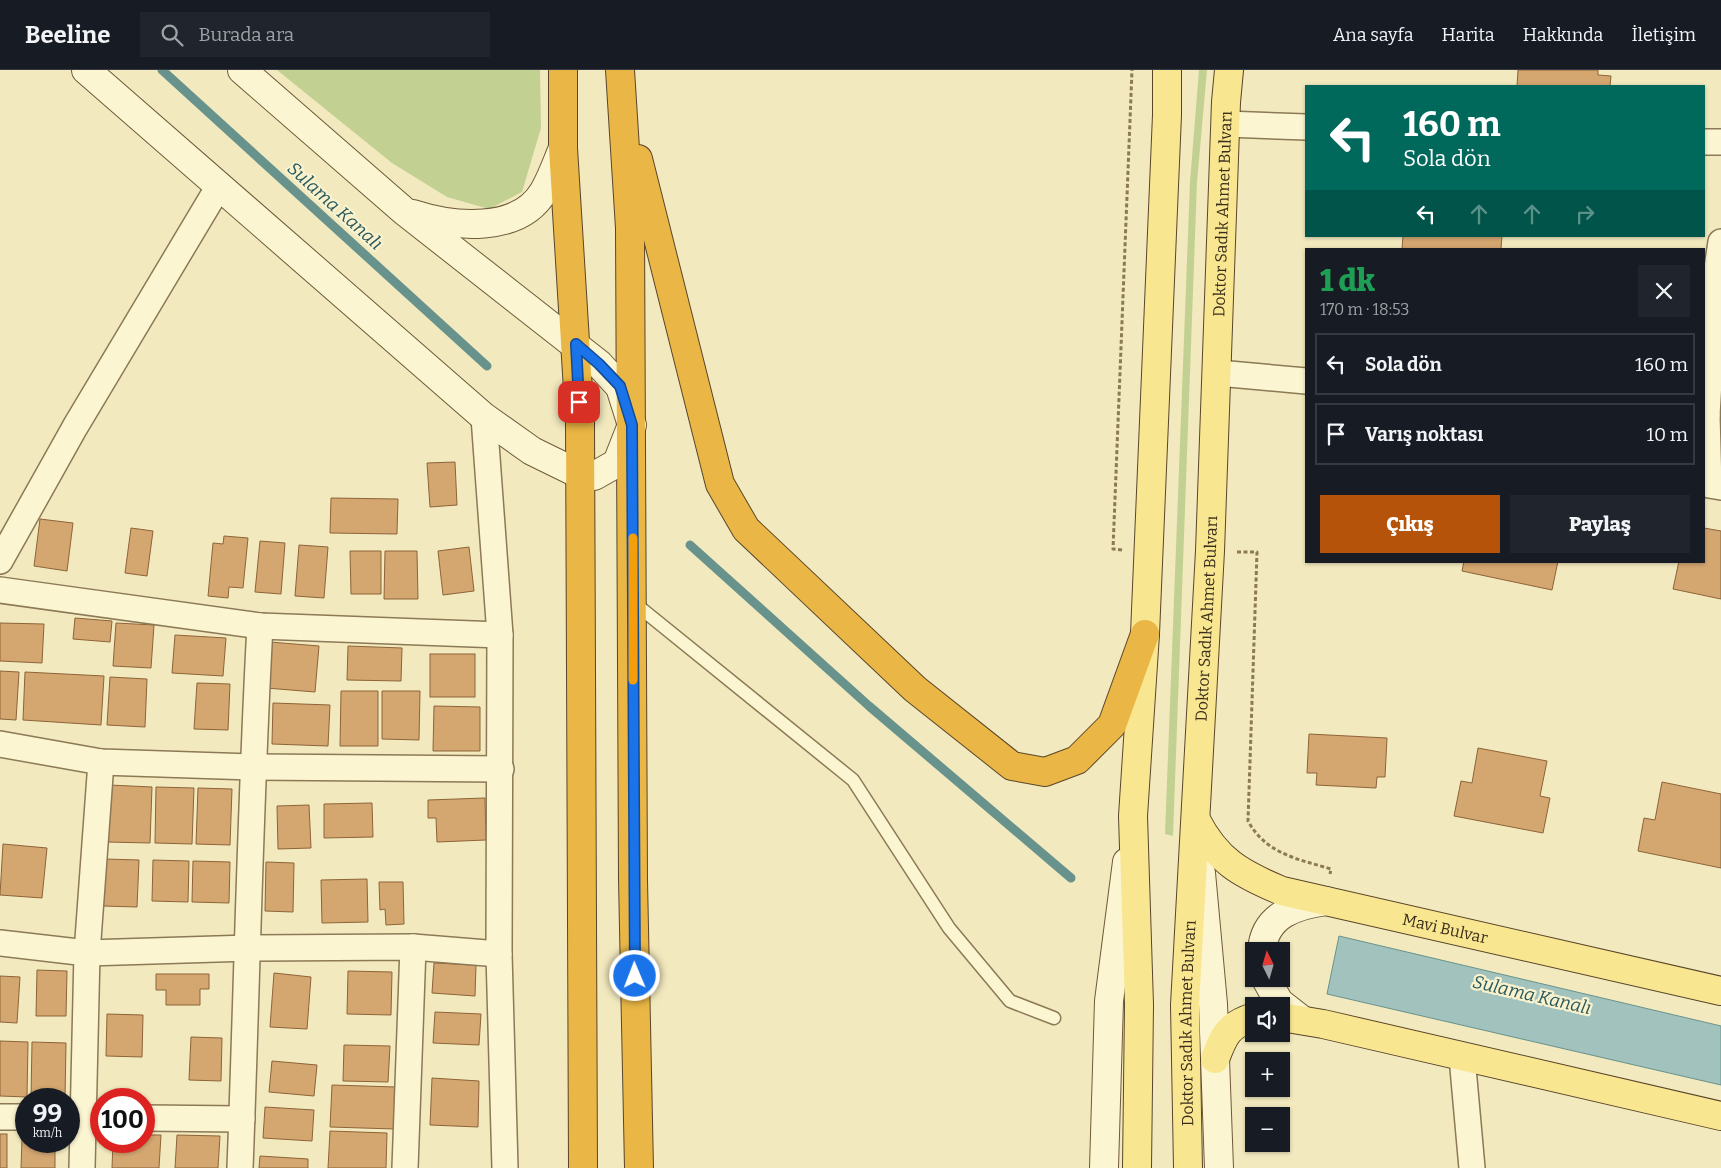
<!DOCTYPE html>
<html lang="tr">
<head>
<meta charset="utf-8">
<style>
  body { margin:0; font-family:Bitter,serif; background:#20242c; color:#f1f3f6; height:100vh; display:flex; flex-direction:column; font-size:19px; white-space:nowrap }
  * { box-sizing:border-box; margin:0 }
  p { font-size:16px; color:#9ea1a6 }
  .icon { flex:none; width:28px; height:28px; fill:none; stroke:currentColor; stroke-width:2; stroke-linecap:round; stroke-linejoin:round }
  .map { position:relative; flex:1; overflow:hidden }
  .sheet { position:absolute; left:1305px; top:178px; width:400px; height:315px; display:flex; flex-direction:column; background:#171b24; border-radius:0px; box-shadow:0 1px 4px #0004 }
  .sheet>* { flex:none }
  .banner { position:absolute; left:1305px; top:15px; width:400px; height:152px; border-radius:0px; box-shadow:0 1px 4px #0004; background:#00695c; color:#fff; overflow:hidden }
  .needle { width:32px; rotate:355deg }
  .buttons { position:absolute; left:1245px; top:872px; display:grid; gap:10px }
  .buttons a { display:grid; place-items:center; width:45px; height:45px; border-radius:0px; background:#171b24; box-shadow:0 1px 4px #0004; font-size:25px }
  .speed { position:absolute; left:15px; top:1018px; display:flex; gap:10px; font-size:25px; font-weight:700; text-align:center }
  .speed>* { display:grid; place-content:center; width:65px; height:65px; border-radius:50%; background:#171b24; box-shadow:0 1px 4px #0004; line-height:1 }
  .speed small { font-size:12px; font-weight:400 }
  .speed .limit { border:8px solid #d22; background:#fff; color:#111 }
  .pin { position:absolute; display:grid; place-items:center; width:42px; height:42px; color:#fff; margin:-21px; border-radius:10px; box-shadow:0 2px 8px #0006 }
  .me { position:absolute; width:55px; margin:-28px; rotate:359deg; stroke-linejoin:round; filter:drop-shadow(0 0 4px #0008) }
  .turn { display:flex; align-items:center; gap:18px; height:105px; padding:0 15px; font-size:22px }
  .turn .icon { width:65px; height:65px; stroke-width:2.5 }
  .turn b { display:block; font-size:35px; line-height:42px }
  .lanes { display:flex; align-items:center; height:48px; padding:0 15px; background:#0003; justify-content:center; gap:25px; direction:ltr }
  .lanes .off { opacity:.35 }
  .round { display:grid; place-items:center; flex:none; width:52px; height:52px; border-radius:0px; background:#20242c }
  .overview { display:flex; align-items:center; justify-content:space-between; height:85px; padding:0 15px }
  h1 { font-size:30px; font-weight:800; line-height:38px; color:#1e9e55 }
  .cta { display:flex; gap:10px; margin-top:auto; padding:10px 15px }
  .cta a { flex:1; height:58px; border-radius:0px; background:#b45309; color:#fff; font-size:20px; font-weight:800; line-height:58px; text-align:center }
  .cta a+a { background:#20242c; color:#f1f3f6 }
  ul { padding:0; list-style:none }
  li { display:flex; align-items:center; gap:15px; height:62px; margin:0 10px 8px; padding:0 5px; border:2px solid #363941; border-radius:0px }
  li div { flex:1 }
  li b { display:block; font-size:19px }
  li em { font-style:normal }
  header { display:flex; align-items:center; gap:30px; box-sizing:border-box; height:70px; padding:0 25px; background:#171b24; border-bottom:1px solid #363941 }
  header strong { font-size:24px }
  nav { display:flex; gap:28px; margin-inline-start:auto; font-size:18px }
  .search { width:350px; height:45px; background:#20242c; display:flex; align-items:center; gap:12px; box-sizing:border-box; padding:0 18px; border-radius:0px; color:#9ea1a6; font-size:19px }
  .map>svg:first-child { display:block }
  .green { fill:#c2d191 }
  .water { fill:#a2c3bd; stroke:#68928c }
  .lines { fill:none; stroke-linecap:round; stroke-linejoin:round }
  .stream { stroke:#68928c; stroke-width:9 }
  .building { fill:#d4a670; stroke:#8d6438 }
  .lane-casing { stroke:#8c7955; stroke-width:15 }
  .street-casing { stroke:#8c7955; stroke-width:28 }
  .secondary-casing { stroke:#6e5a38; stroke-width:30 }
  .primary-casing { stroke:#59462a; stroke-width:30 }
  .highway-casing { stroke:#59462a; stroke-width:30 }
  .path { stroke:#8c7955; stroke-width:3; stroke-dasharray:4 2.5; stroke-linecap:butt }
  .lane { stroke:#fcf5d2; stroke-width:12 }
  .street { stroke:#fcf5d2; stroke-width:25 }
  .secondary { stroke:#fcf5d2; stroke-width:28 }
  .primary { stroke:#f9e691; stroke-width:28 }
  .highway { stroke:#eab645; stroke-width:28 }
  .route-casing { stroke:#114b97; stroke-width:12 }
  .route { stroke:#1a73e8; stroke-width:9 }
  .slow { stroke:#f59e0b; stroke-width:9 }
  .labels { text-anchor:middle; stroke-width:4.5; stroke-linejoin:round; paint-order:stroke }
  .street-label { font-size:16px; fill:#3a2e1b; stroke:#f9f2ce }
  .water-label { font-size:18px; font-style:italic; fill:#29585b; stroke:#f9f2ce }
</style>
</head>
<body>
<header>
<strong>Beeline</strong>
<div class="search"><svg class="icon" aria-label="search" viewBox="0 0 24 24"><circle cx="10" cy="10" r="6"/><path d="M15 15l6 6"/></svg>Burada ara</div>
<nav><a>Ana sayfa</a><a>Harita</a><a>Hakkında</a><a>İletişim</a></nav>
</header>
<div class="map">
<svg width="1721" height="1098" viewBox="0 0 1721 1098">
  <rect width="100%" height="100%" fill="#f2e9be"/>
  <g class="green">
    <path d="M277,0H540L541,58L522,122L489,139L447,127L392,93Z"/>
    <path d="M1199,0H1207L1197,112L1173,766L1165,764L1190,112Z"/>
  </g>
  <path class="water" d="M1339,866L1721,956V1015L1327,924Z"/>
  <g class="lines">
    <g class="stream">
      <path d="M162,0L487,296"/>
      <path d="M690,475L869,636L1071,808"/>
    </g>
  </g>
  <g class="building">
    <path d="M1518,0H1598V5L1611,6L1610,16H1517Z"/>
    <path d="M1403,166H1502L1501,179H1402Z"/>
    <path d="M455,392L457,435L430,437L427,393Z"/>
    <path d="M331,428L398,429L397,464L330,463Z"/>
    <path d="M40,449L73,453L67,501L34,496Z"/>
    <path d="M131,458L153,461L147,506L125,503Z"/>
    <path d="M1704,458L1721,461V529L1673,519L1679,491H1704Z"/>
    <path d="M224,466L248,468L243,518L229,517L228,528L208,526L213,473L223,474Z"/>
    <path d="M260,471L285,473L281,524L255,522Z"/>
    <path d="M299,475L328,477L324,528L295,526Z"/>
    <path d="M469,477L474,521L443,525L438,481Z"/>
    <path d="M350,481H381V524H351Z"/>
    <path d="M385,481H417L418,529H384Z"/>
    <path d="M1464,491H1558L1552,520L1462,501Z"/>
    <path d="M75,548L112,551L110,572L73,569Z"/>
    <path d="M0,553L44,554L42,593L0,591Z"/>
    <path d="M116,553L154,555L151,598L113,596Z"/>
    <path d="M175,565L226,568L223,606L172,603Z"/>
    <path d="M270,572L319,576L315,622L266,618Z"/>
    <path d="M348,576L402,578L401,611L347,610Z"/>
    <rect x="430" y="584" width="45" height="43"/>
    <path d="M0,601L19,602L16,650L0,649Z"/>
    <path d="M25,602L104,606L101,655L23,650Z"/>
    <path d="M110,607L147,609L145,657L107,655Z"/>
    <path d="M197,613L230,614L228,660L194,659Z"/>
    <path d="M341,621H378V676H340Z"/>
    <path d="M382,621H420L419,670L382,669Z"/>
    <path d="M273,633L330,635L328,676L272,674Z"/>
    <path d="M434,636L480,637V681H433Z"/>
    <path d="M1309,664L1387,668L1385,707H1377L1376,718L1316,715L1317,703H1307Z"/>
    <path d="M1478,678L1547,691L1540,726L1550,728L1543,763L1454,746L1461,711L1472,713Z"/>
    <path d="M1662,712L1721,724V798L1638,781L1644,748L1655,750Z"/>
    <path d="M109,715L152,717L150,773L107,772Z"/>
    <path d="M156,717L194,718L192,774L155,773Z"/>
    <path d="M198,718L232,719L230,775L196,774Z"/>
    <path d="M485,728L486,770L437,772L436,748H428V730Z"/>
    <path d="M372,733L373,767L324,768V734Z"/>
    <path d="M309,735L311,778L278,779L277,736Z"/>
    <path d="M3,774L47,778L42,828L0,825Z"/>
    <path d="M105,789L139,790L137,837L103,836Z"/>
    <path d="M153,790L189,791L188,832L152,831Z"/>
    <path d="M193,791L230,792L229,833L192,832Z"/>
    <path d="M266,792L294,793L293,842L265,841Z"/>
    <path d="M367,809L368,852L322,853L321,810Z"/>
    <path d="M379,812H403L404,854L386,855L385,839L380,840Z"/>
    <path d="M434,893L476,895L475,926L432,923Z"/>
    <path d="M37,900L67,901L66,946H36Z"/>
    <path d="M348,901L392,902L391,945L347,944Z"/>
    <path d="M274,903L311,907L307,959L270,957Z"/>
    <path d="M156,904H209V919H200V935H166V920H156Z"/>
    <path d="M0,906L20,907L17,953L0,952Z"/>
    <path d="M435,942L481,944L479,975L433,973Z"/>
    <path d="M107,944L143,945L142,987L106,986Z"/>
    <path d="M191,967L222,968L221,1011L189,1010Z"/>
    <path d="M0,971L28,972L27,1027L0,1026Z"/>
    <path d="M32,972L66,973L65,1028L31,1027Z"/>
    <path d="M344,975L390,976L388,1012L343,1011Z"/>
    <path d="M272,991L317,995L314,1026L269,1022Z"/>
    <path d="M432,1008L479,1011L478,1057L430,1055Z"/>
    <path d="M332,1015L396,1017L395,1059L330,1057Z"/>
    <path d="M265,1037L314,1040L312,1071L263,1068Z"/>
    <path d="M330,1061L387,1063L386,1098H328Z"/>
    <rect x="0" y="1064" width="7" height="34"/>
    <path d="M144,1065H161L159,1098H112L113,1071H144Z"/>
    <path d="M177,1065L220,1066L218,1098H175Z"/>
    <path d="M22,1068H26V1071H55V1098H21Z"/>
    <path d="M260,1086L308,1089V1098H259Z"/>
  </g>
  <g class="lines">
    <defs>
      <path id="lane" d="M633,532L853,710L949,858L1010,931L1054,948"/>
      <g id="street">
        <path d="M1226,54L1306,57"/>
        <path d="M1704,72H1721"/>
        <path d="M1218,303L1306,311"/>
        <path d="M1704,345H1707L1709,415L1721,417"/>
        <path d="M1707,345L1715,211L1721,172"/>
        <path d="M484,347L500,565L499,884L505,1098"/>
        <path d="M0,491L75,357L219,116"/>
        <path d="M0,520L260,556L500,565"/>
        <path d="M0,674L101,692L252,697L501,699"/>
        <path d="M0,873L87,883L249,878L413,877L499,884"/>
        <path d="M1462,987L1472,1098"/>
        <path d="M0,1047H26"/>
        <path d="M144,1048L242,1049"/>
        <path d="M82,1098L87,883L101,692"/>
        <path d="M240,1098C247,917 250,736 260,556"/>
        <path d="M405,1098L413,877"/>
      </g>
      <g id="secondary">
        <path d="M86,0L484,347L532,381L581,405L594,406L617,393L632,355L620,317L599,294L404,141L242,0"/>
        <path d="M413,144C453,157 519,164 544,121C552,107 557,92 563,78"/>
        <path d="M1201,803L1213,934L1219,1098"/>
        <path d="M1262,881C1264,845 1296,835 1326,831"/>
        <path d="M1266,909L1279,932L1302,950"/>
        <path d="M1104,1098L1109,931L1127,792"/>
      </g>
      <g id="primary">
        <path id="s1" d="M1196,750C1217,791 1241,804 1282,821L1721,921"/>
        <path d="M1281,947L1323,954L1721,1046"/>
        <path d="M1215,989C1224,965 1228,955 1254,947"/>
        <path d="M1137,1098L1139,935L1133,746L1145,564L1167,45V0"/>
        <path id="s2" d="M1188,1098L1185,935L1210,481L1226,32L1229,0"/>
      </g>
      <g id="highway">
        <path d="M563,0V78L580,352L583,1098"/>
        <path d="M620,0L630,158L633,810L639,1098"/>
        <path d="M638,89L720,414L746,459L915,619L1012,696L1045,702L1077,690L1112,655L1145,564"/>
      </g>
    </defs>
    <use href="#lane" class="lane-casing"/>
    <use href="#street" class="street-casing"/>
    <use href="#secondary" class="secondary-casing"/>
    <use href="#primary" class="primary-casing"/>
    <use href="#highway" class="highway-casing"/>
    <g class="path">
      <path d="M1122,480L1113,479L1132,0"/>
      <path d="M1237,482H1257L1248,751C1266,784 1298,789 1331,799L1330,804"/>
    </g>
    <use href="#lane" class="lane"/>
    <use href="#street" class="street"/>
    <use href="#secondary" class="secondary"/>
    <use href="#primary" class="primary"/>
    <use href="#highway" class="highway"/>
  </g>
  <g class="lines">
    <defs>
      <path id="route" d="M579,332L576,274L599,294L620,316L632,355L635,906"/>
    </defs>
    <use href="#route" class="route-casing"/>
    <use href="#route" class="route"/>
    <path class="slow" d="M633,468V610"/>
  </g>
  <g class="labels">
    <g class="street-label">
      <text dy="6" stroke="none"><textPath href="#s2" startOffset="955">Doktor Sadık Ahmet Bulvarı</textPath></text>
      <text dy="6" stroke="none"><textPath href="#s2" startOffset="550">Doktor Sadık Ahmet Bulvarı</textPath></text>
      <text dy="6" stroke="none"><textPath href="#s1" startOffset="282">Mavi Bulvar</textPath></text>
      <text dy="6" stroke="none"><textPath href="#s2" startOffset="145">Doktor Sadık Ahmet Bulvarı</textPath></text>
    </g>
    <g class="water-label">
      <text transform="translate(335 136) rotate(42)" y="6">Sulama Kanalı</text>
      <text transform="translate(1532 925) rotate(13)" y="6">Sulama Kanalı</text>
    </g>
  </g>
</svg>
<div class="buttons">
<a><svg class="needle" viewBox="-14 -14 28 28"><path d="M0-13l5 13h-10z" fill="#e53935"/><path d="M0 13l5-13h-10z" fill="#9ea1a6"/></svg></a>
<a><svg class="icon" aria-label="sound" viewBox="0 0 24 24"><path d="M4 9h4l5-4v14l-5-4H4zM17 9q2 3 0 6"/></svg></a>
<a>+</a>
<a>−</a>
</div>
<div class="speed"><div>99<small>km/h</small></div><div class="limit">100</div></div>
<div class="pin" style="left:579px;top:332px;background:#d93025"><svg class="icon" aria-label="arrive" viewBox="0 0 24 24"><path d="M6 21V4h12l-3 4 3 4H6"/></svg></div>
<svg class="me" style="left:635px;top:906px" viewBox="-20 -20 40 40"><circle r="17" fill="#1a73e8" stroke="#fff" stroke-width="3"/><path d="M0-11L8 9 0 5-8 9z" fill="#fff"/></svg>
<div class="banner">
<div class="turn"><svg class="icon" aria-label="left" viewBox="0 0 24 24"><path d="M17 20v-9H6M10 6l-5 5 5 5"/></svg><div><b>160 m</b>Sola dön</div></div>
<div class="lanes"><svg class="icon" aria-label="left" viewBox="0 0 24 24"><path d="M17 20v-9H6M10 6l-5 5 5 5"/></svg><svg class="icon off" aria-label="ahead" viewBox="0 0 24 24"><path d="M12 20V5M6 11l6-6 6 6"/></svg><svg class="icon off" aria-label="ahead" viewBox="0 0 24 24"><path d="M12 20V5M6 11l6-6 6 6"/></svg><svg class="icon off" aria-label="right" viewBox="0 0 24 24"><path d="M7 20v-9h11M14 6l5 5-5 5"/></svg></div>
</div>
<section class="sheet">
<div class="overview"><div><h1>1 dk</h1><p>170 m · 18:53</p></div><a class="round"><svg class="icon" aria-label="close" viewBox="0 0 24 24"><path d="M6 6l12 12M18 6L6 18"/></svg></a></div>
<ul>
<li><svg class="icon" aria-label="left" viewBox="0 0 24 24"><path d="M17 20v-9H6M10 6l-5 5 5 5"/></svg><div><b>Sola dön</b></div><em>160 m</em></li>
<li><svg class="icon" aria-label="arrive" viewBox="0 0 24 24"><path d="M6 21V4h12l-3 4 3 4H6"/></svg><div><b>Varış noktası</b></div><em>10 m</em></li>
</ul>
<div class="cta"><a>Çıkış</a><a>Paylaş</a></div>
</section>
</div>
</body>
</html>
